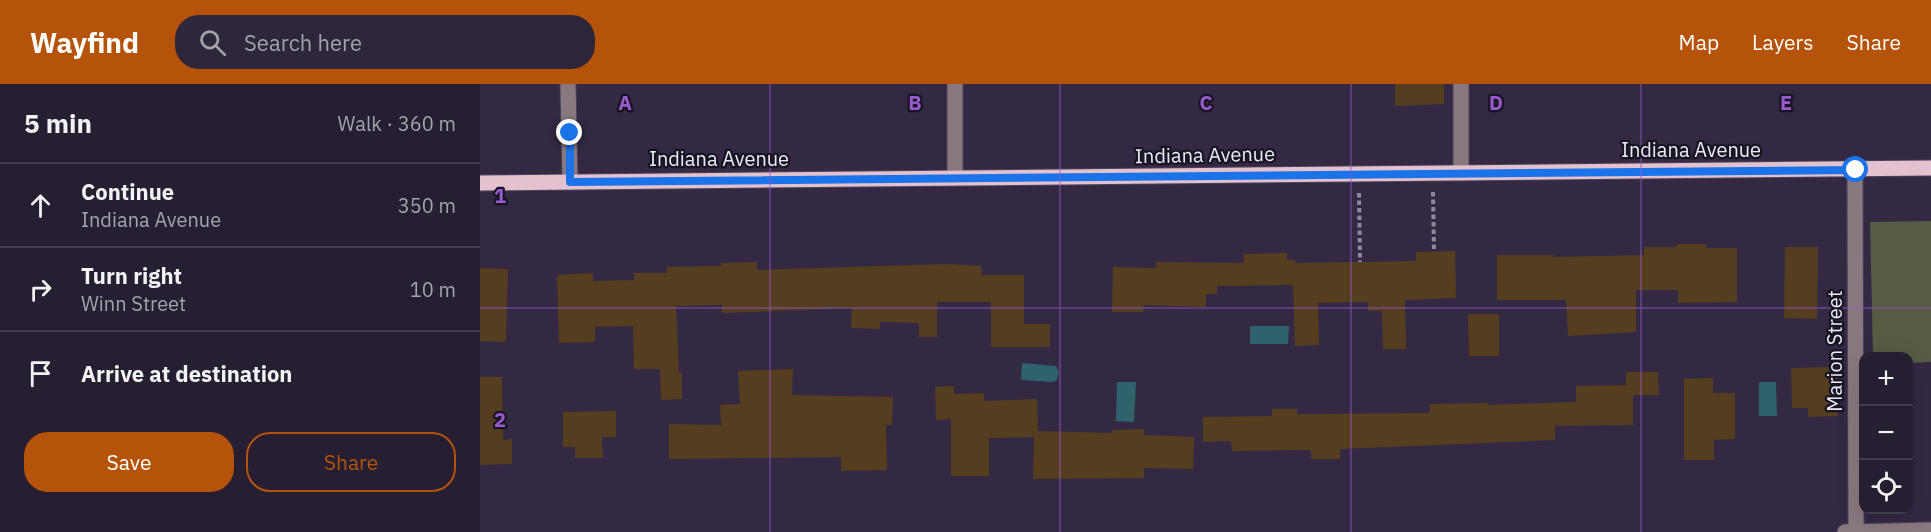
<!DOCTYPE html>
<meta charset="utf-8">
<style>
:root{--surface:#261f32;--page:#2e273a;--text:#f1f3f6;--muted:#a4a2ac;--line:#423d4d;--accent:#b45309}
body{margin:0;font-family:"IBM Plex Sans",sans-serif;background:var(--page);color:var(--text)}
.controls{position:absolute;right:18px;bottom:18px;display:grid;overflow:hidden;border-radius:12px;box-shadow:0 6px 24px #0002}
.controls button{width:54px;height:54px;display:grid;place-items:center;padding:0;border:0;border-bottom:2px solid var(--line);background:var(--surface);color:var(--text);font:30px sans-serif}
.stop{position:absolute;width:18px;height:18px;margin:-14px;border:4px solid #1a73e8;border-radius:50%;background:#fff}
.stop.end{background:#1a73e8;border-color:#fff;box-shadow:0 2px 6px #0008}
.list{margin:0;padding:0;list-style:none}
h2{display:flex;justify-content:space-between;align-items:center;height:78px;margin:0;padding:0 24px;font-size:26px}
h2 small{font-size:20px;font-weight:400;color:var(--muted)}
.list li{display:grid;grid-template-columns:39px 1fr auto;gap:18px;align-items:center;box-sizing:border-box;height:84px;padding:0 24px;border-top:2px solid var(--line)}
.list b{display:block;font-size:22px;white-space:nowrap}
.list p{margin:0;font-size:20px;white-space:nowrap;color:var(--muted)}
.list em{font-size:20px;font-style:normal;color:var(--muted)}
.actions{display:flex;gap:12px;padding:18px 24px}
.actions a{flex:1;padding:14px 0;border:2px solid var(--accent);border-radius:24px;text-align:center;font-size:21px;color:var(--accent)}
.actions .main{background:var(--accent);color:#fff}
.icon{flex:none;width:33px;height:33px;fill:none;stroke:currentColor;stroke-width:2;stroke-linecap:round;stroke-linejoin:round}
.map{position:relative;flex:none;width:1451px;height:448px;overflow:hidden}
header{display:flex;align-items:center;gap:36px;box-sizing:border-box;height:84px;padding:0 30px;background:var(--accent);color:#fff}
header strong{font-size:28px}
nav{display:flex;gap:33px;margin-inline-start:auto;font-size:21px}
.search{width:420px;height:54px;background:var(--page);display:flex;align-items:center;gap:15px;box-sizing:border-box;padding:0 21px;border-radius:24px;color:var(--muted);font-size:22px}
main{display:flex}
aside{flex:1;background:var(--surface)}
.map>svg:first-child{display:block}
.green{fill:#585a43}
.water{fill:#30626c}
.building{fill:#553e1f}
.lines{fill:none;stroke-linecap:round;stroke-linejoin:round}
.minor-casing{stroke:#4d445c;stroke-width:17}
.major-casing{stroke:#4d445c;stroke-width:17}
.path{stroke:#8f879d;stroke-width:4;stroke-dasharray:4.5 3;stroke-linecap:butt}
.minor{stroke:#88797e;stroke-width:15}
.major{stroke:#e3c2ce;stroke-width:15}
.route{stroke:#1a73e8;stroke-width:8}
.grid{fill:none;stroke:#985bce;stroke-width:1.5;stroke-opacity:0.55}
.labels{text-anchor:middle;stroke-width:4.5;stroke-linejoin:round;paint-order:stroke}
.street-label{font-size:20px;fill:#ede8f9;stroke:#191520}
.grid-label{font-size:20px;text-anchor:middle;font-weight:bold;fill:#985bce;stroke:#191520;stroke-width:4.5;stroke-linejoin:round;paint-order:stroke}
</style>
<header>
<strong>Wayfind</strong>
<div class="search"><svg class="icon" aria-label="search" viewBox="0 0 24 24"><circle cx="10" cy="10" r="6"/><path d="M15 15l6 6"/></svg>Search here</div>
<nav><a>Map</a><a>Layers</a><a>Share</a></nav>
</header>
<main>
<aside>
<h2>5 min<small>Walk · 360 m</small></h2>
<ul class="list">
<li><svg class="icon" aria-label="ahead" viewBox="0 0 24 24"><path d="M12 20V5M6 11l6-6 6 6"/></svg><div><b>Continue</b><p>Indiana Avenue</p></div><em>350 m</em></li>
<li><svg class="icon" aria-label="right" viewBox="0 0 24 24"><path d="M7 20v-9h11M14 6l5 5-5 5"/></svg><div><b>Turn right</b><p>Winn Street</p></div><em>10 m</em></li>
<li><svg class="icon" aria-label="arrive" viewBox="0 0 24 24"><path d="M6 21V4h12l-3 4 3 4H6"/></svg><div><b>Arrive at destination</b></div></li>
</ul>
<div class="actions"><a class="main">Save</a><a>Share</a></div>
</aside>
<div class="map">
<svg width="1451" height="448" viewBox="0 0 1451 448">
<rect width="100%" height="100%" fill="#332943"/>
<path class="green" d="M 1451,137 L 1451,278 L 1429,279 L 1428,272 L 1393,272 L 1390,138 Z"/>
<path class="water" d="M 770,242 L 809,242 L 808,260 L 770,260 Z
M 542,279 L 576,282 L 579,288 L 577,295 L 574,298 L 541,296 Z
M 637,298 L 656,298 L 654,338 L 636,337 Z
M 1279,298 L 1296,298 L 1297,332 L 1279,332 Z"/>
<path class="building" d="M 915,0 L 964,0 L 964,20 L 915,22 Z
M 1197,160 L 1226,160 L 1226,164 L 1257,164 L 1257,218 L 1198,219 L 1198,206 L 1156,206 L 1156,248 L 1088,252 L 1086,216 L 1017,216 L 1017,171 L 1073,171 L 1073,173 L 1164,171 L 1164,163 L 1197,163 Z
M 1305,163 L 1338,163 L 1337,235 L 1304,234 Z
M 975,167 L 976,214 L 925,216 L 926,265 L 903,265 L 902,227 L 888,227 L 888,218 L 838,219 L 839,261 L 815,262 L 813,201 L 737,202 L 737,210 L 726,210 L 726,223 L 664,221 L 663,228 L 632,228 L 633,183 L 676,184 L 676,178 L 764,179 L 763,170 L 807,169 L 807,176 L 815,176 L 815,179 L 936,177 L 936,168 Z
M 277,178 L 277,186 L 467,180 L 502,182 L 501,191 L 544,191 L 544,240 L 570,240 L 570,263 L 511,263 L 511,218 L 457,218 L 457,253 L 439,253 L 439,239 L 400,238 L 400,245 L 371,244 L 372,224 L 242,229 L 242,221 L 196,222 L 199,289 L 202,289 L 202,315 L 181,316 L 180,285 L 154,285 L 153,242 L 115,243 L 115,258 L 79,259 L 77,191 L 113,189 L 113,197 L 154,196 L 154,189 L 187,189 L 187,183 L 241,182 L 240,179 Z
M 0,184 L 28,185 L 26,258 L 0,257 Z
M 988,230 L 1019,230 L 1019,272 L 989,272 Z
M 1349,283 L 1349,290 L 1357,290 L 1358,332 L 1328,333 L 1328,324 L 1312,324 L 1311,284 Z
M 313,285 L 312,311 L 413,313 L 412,341 L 406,341 L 407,386 L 361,387 L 361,373 L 189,375 L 189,340 L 241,341 L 240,321 L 260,320 L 258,287 Z
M 1146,288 L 1178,288 L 1179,311 L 1153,311 L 1153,341 L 1075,342 L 1075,356 L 860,365 L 860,375 L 831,375 L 831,366 L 752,367 L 751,357 L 723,358 L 723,333 L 792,332 L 792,325 L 817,325 L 817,330 L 950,329 L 950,320 L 1008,319 L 1008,321 L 1096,318 L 1096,302 L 1146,301 Z
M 0,293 L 22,293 L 23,356 L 32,355 L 32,380 L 0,381 Z
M 1233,294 L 1233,309 L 1255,309 L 1255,355 L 1234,356 L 1234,376 L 1204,376 L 1204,295 Z
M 474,302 L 474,310 L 504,309 L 504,317 L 557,315 L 558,347 L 632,349 L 632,346 L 664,345 L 664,351 L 714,353 L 713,385 L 664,384 L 664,394 L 553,395 L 554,353 L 509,354 L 509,392 L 471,392 L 471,335 L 456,336 L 455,303 Z
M 136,327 L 136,353 L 122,353 L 123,374 L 95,374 L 95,363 L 83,363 L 83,328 Z"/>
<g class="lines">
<defs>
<path id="minor" d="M 88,0 L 90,98
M 1375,86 L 1376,448
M 981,89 L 981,0
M 475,94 L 475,0
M 1365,448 L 1451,446"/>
<path id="major" d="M 0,99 L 1451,84"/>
</defs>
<use href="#minor" class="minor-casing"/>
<use href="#major" class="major-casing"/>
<path class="path" d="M 953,108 L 954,168
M 879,109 L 880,178"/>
<use href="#minor" class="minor"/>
<use href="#major" class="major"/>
</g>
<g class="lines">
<path class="route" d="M 90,49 L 90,98 L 1376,86"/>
</g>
<path class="grid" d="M 290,0 L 290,448M 580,0 L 580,448M 871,0 L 871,448M 1161,0 L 1161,448M 0,224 L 1451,224"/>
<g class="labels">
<g class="street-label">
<text x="1211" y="73">Indiana Avenue</text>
<text transform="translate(725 71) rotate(-1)" y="7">Indiana Avenue</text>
<text x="239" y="82">Indiana Avenue</text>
<text transform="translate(1355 267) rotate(-90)" y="7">Marion Street</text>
</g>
</g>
<g class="grid-label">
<text x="145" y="26">A</text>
<text x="435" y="26">B</text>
<text x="726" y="26">C</text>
<text x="1016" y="26">D</text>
<text x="1306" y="26">E</text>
<text x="20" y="119">1</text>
<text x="20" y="343">2</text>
</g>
</svg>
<div class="controls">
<button>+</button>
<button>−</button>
<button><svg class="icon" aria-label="locate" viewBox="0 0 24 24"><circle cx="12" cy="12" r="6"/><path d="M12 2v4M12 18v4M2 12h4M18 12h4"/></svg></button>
</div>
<div class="stop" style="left:1376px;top:86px"></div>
<div class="stop end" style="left:90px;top:49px"></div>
</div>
</main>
